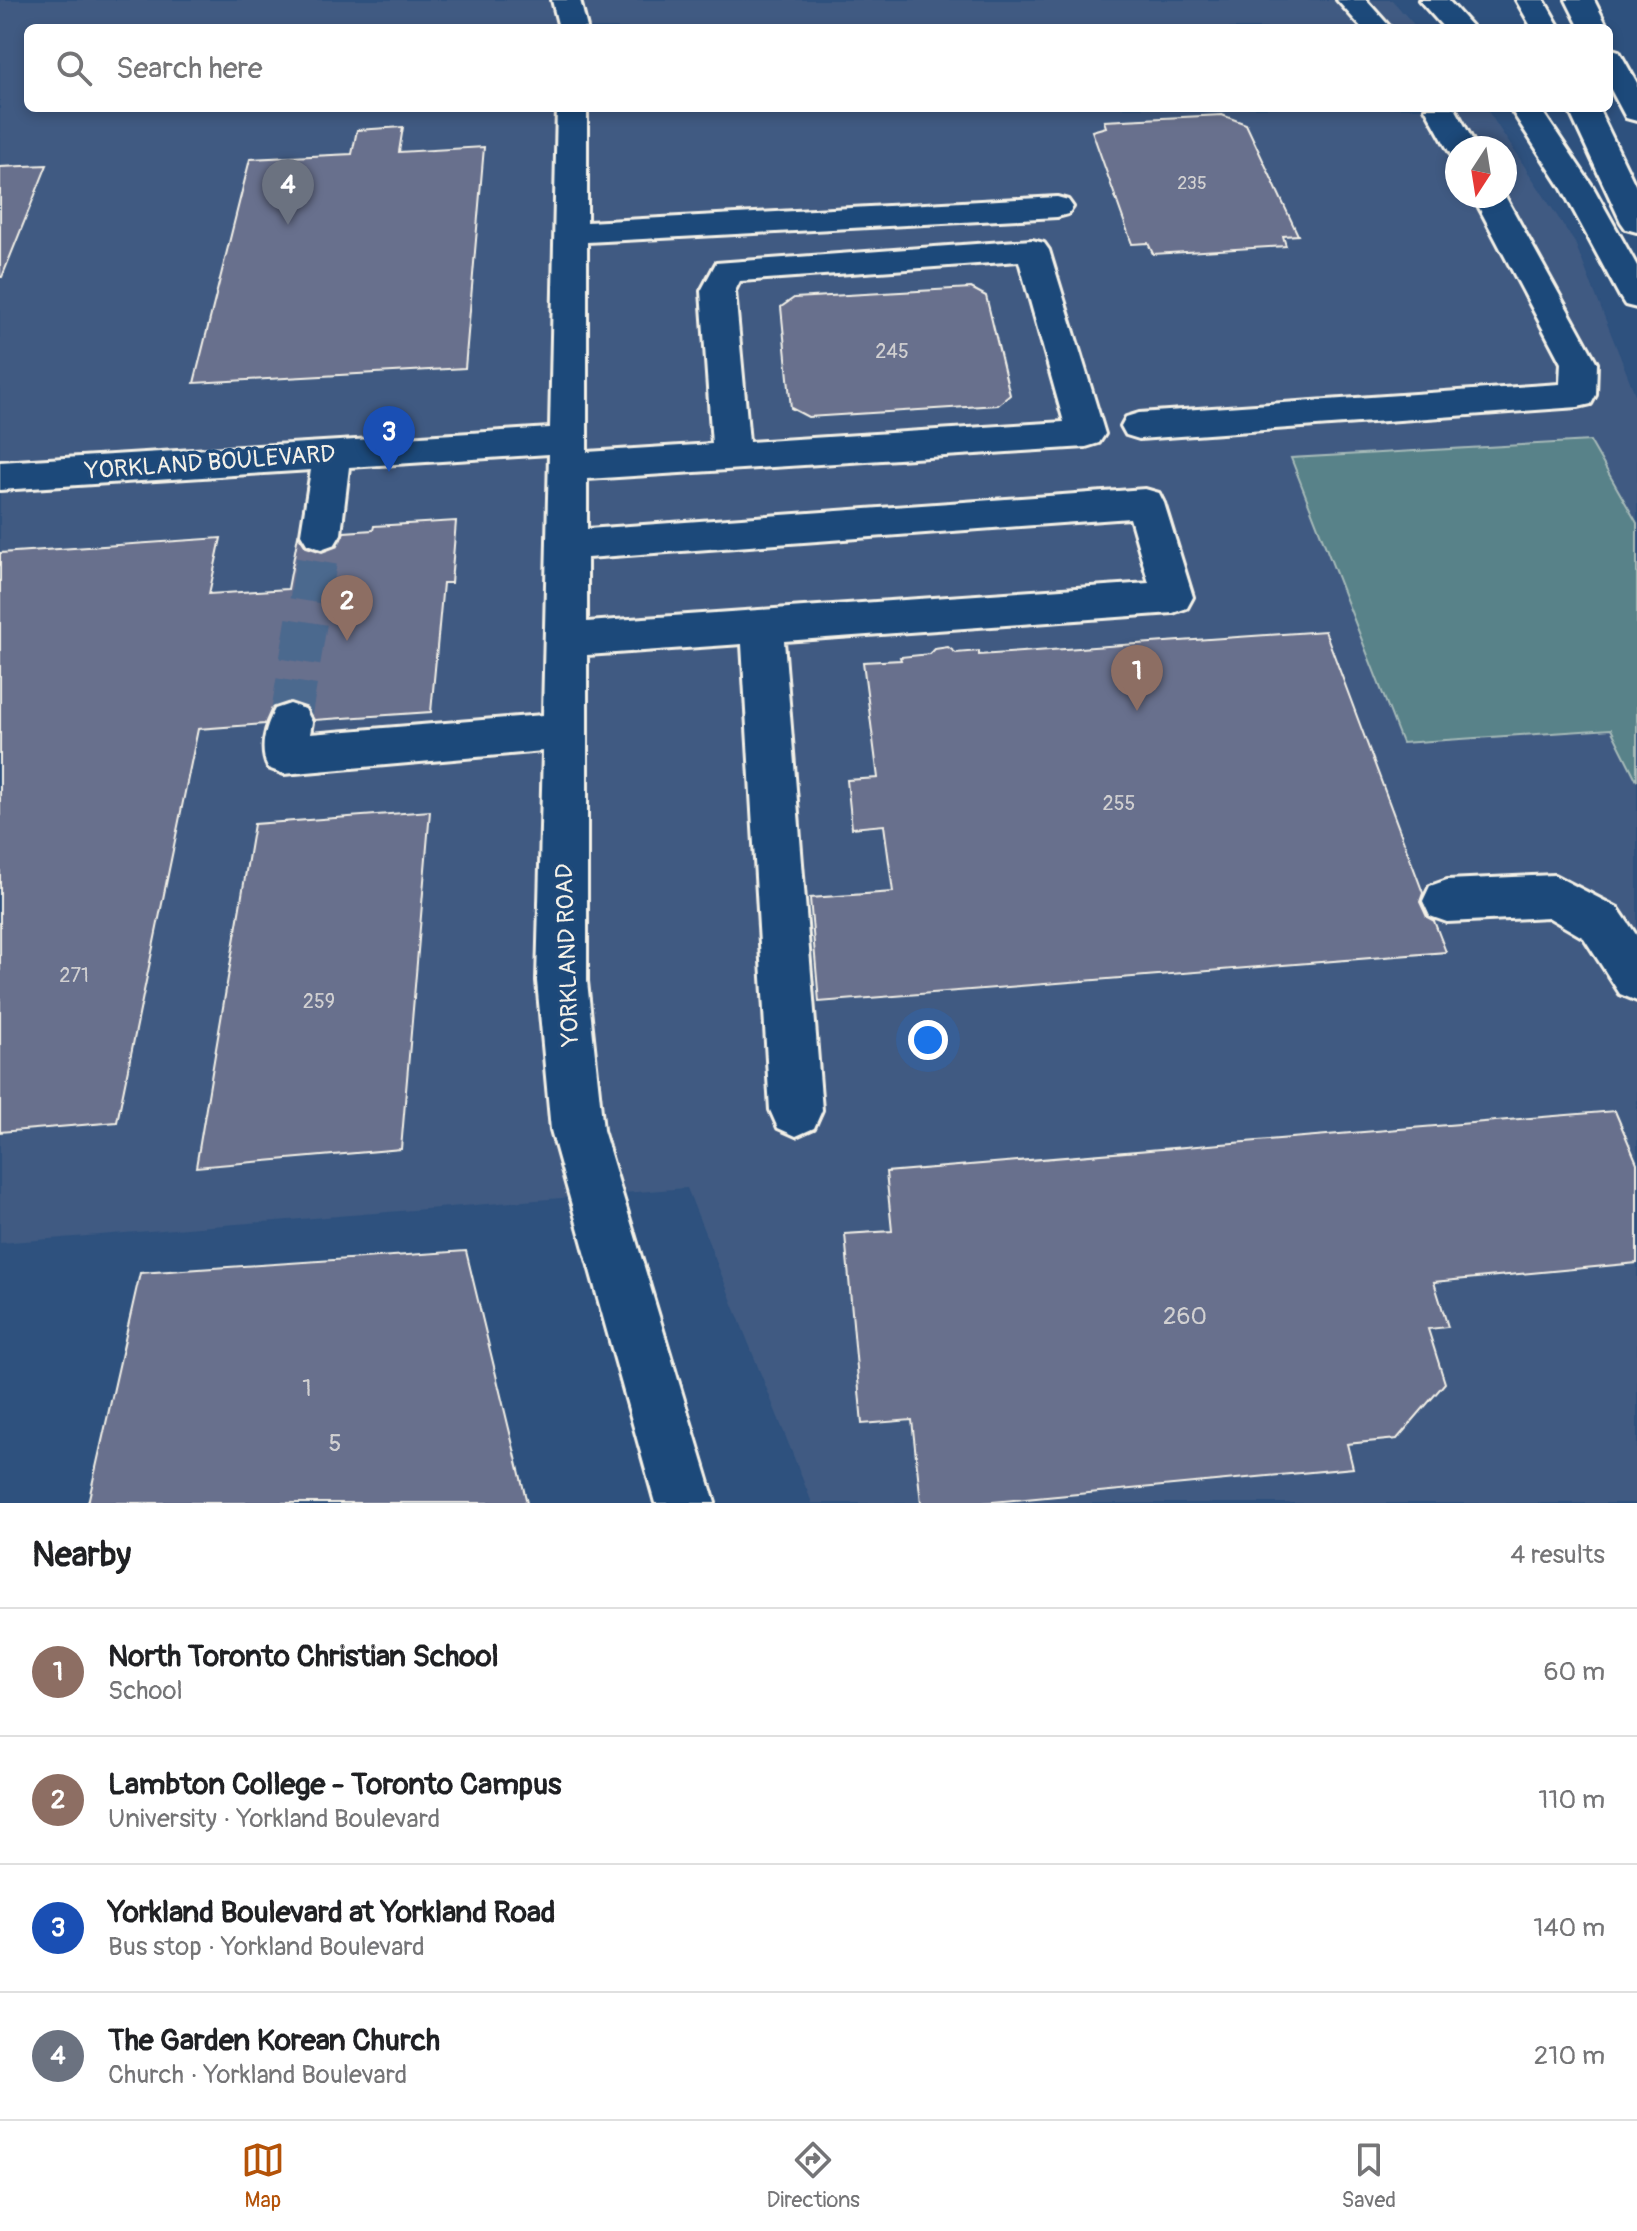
<!DOCTYPE html>
<meta charset="utf-8">
<style>
:root{--surface:#fff;--page:#f6f6f6;--text:#202124;--muted:#757577;--line:#e0e0e0;--accent:#b45309}
body{margin:0;font-family:Pangolin,sans-serif;background:var(--page);color:var(--text)}
.compass{position:absolute;left:1445px;top:136px;width:72px;height:72px;border-radius:50%;background:var(--surface);box-shadow:0 4px 12px #0003;rotate:192deg}
.you{position:absolute;left:928px;top:1040px;width:28px;height:28px;margin:-20px;border:6px solid #fff;border-radius:50%;background:#1a73e8;box-shadow:0 0 0 12px #1a73e833}
.badge{display:grid;place-items:center;width:52px;height:52px;border-radius:50%;background:var(--accent);color:#fff;font-size:26px;font-weight:700}
.pin{position:absolute;translate:-50% -66px;filter:drop-shadow(0 2px 4px #0008)}
.pin::after{content:'';position:absolute;top:42px;width:28px;height:24px;background:inherit;clip-path:polygon(0 0,100% 0,50% 100%)}
.list{margin:0;padding:0;list-style:none}
h2{display:flex;justify-content:space-between;align-items:center;height:104px;margin:0;padding:0 32px;font-size:34px}
h2 small{font-size:26px;font-weight:400;color:var(--muted)}
.list li{display:grid;grid-template-columns:52px 1fr auto;gap:24px;align-items:center;box-sizing:border-box;height:128px;padding:0 32px;border-top:2px solid var(--line)}
.list b{display:block;font-size:30px;white-space:nowrap}
.list p{margin:0;font-size:26px;white-space:nowrap;color:var(--muted)}
.list em{font-size:26px;font-style:normal;color:var(--muted)}
.icon{flex:none;width:44px;height:44px;fill:none;stroke:currentColor;stroke-width:2;stroke-linecap:round;stroke-linejoin:round}
.map{position:relative;flex:none;width:1637px;height:1503px;overflow:hidden}
.search{position:absolute;background:var(--surface);box-shadow:0 4px 12px #0003;left:24px;right:24px;top:24px;height:88px;display:flex;align-items:center;gap:20px;box-sizing:border-box;padding:0 28px;border-radius:12px;color:var(--muted);font-size:30px}
.sheet{height:616px;background:var(--surface)}
nav{display:flex;justify-content:space-around;align-items:center;box-sizing:border-box;height:112px;border-top:2px solid var(--line);background:var(--surface);font-size:22px;color:var(--muted)}
nav a{display:grid;justify-items:center;gap:4px}
nav .on{color:var(--accent)}
.map>svg:first-child{display:block}
.built{fill:#3f5a82;fill-rule:evenodd}
.green{fill:#598289;stroke:#a6bab8;stroke-width:2}
.building{fill:#686f8d;stroke:#f4f1e8;stroke-width:2}
.lines{fill:none;stroke-linecap:round;stroke-linejoin:round}
.minor-tunnel{stroke:#4c698e;stroke-width:41;stroke-dasharray:41 20;stroke-linecap:butt}
.minor-casing{stroke:#f4f1e8;stroke-width:6}
.highway-casing{stroke:#f4f1e8;stroke-width:6}
.minor{fill:#1f4a7a;fill-rule:evenodd}
.highway{fill:#1f4a7a;fill-rule:evenodd}
.labels{text-anchor:middle;stroke-width:7;stroke-linejoin:round;paint-order:stroke}
.far-number-label{font-size:18px;fill:#d1d0d1}
.number-label{font-size:20px;fill:#d1d0d1}
.street-label{font-size:24px;fill:#f4f1e8;stroke:#1f4a7a}
.near-number-label{font-size:24px;fill:#d1d0d1}
</style>
<div class="map">
<svg width="1637" height="1503" viewBox="0 0 1637 1503">
<rect width="100%" height="100%" fill="#2e517e"/>
<filter id="ink" filterUnits="userSpaceOnUse"><feTurbulence type="fractalNoise" baseFrequency=".0125" numOctaves="2"/><feDisplacementMap in="SourceGraphic" scale="16" xChannelSelector="R" yChannelSelector="G"/><feConvolveMatrix kernelMatrix="1 2 1 2 8 2 1 2 1" color-interpolation-filters="sRGB"/></filter>
<g filter="url(#ink)">
<path class="built" d="M 0,0 L 1392,0 L 1417,28 L 28,28 L 28,108 L 1486,108 L 1575,243 L 1637,399 L 1637,1503 L 812,1503 L 687,1188 L 0,1243 ZM 1457,148 L 1505,148 L 1505,196 L 1457,196 Z"/>
<path class="green" d="M 1590,441 L 1637,523 L 1637,781 L 1611,729 L 1402,743 L 1291,458 Z"/>
<path class="building" d="M 1222,115 L 1246,124 L 1298,235 L 1283,236 L 1286,246 L 1153,254 L 1148,243 L 1132,244 L 1092,131 L 1106,127 L 1104,121 Z
M 403,127 L 399,152 L 484,147 L 465,368 L 194,383 L 250,159 L 352,154 L 357,130 Z
M 47,165 L 2,277 L 0,277 L 0,167 Z
M 971,288 L 986,296 L 1010,395 L 998,405 L 808,417 L 791,408 L 781,307 L 794,298 Z
M 456,521 L 451,583 L 443,583 L 431,712 L 314,720 L 306,706 L 289,701 L 272,708 L 265,724 L 198,729 L 117,1122 L 0,1132 L 0,553 L 221,538 L 209,594 L 288,589 L 298,535 L 306,547 L 322,552 L 338,546 L 344,532 L 373,530 L 374,526 Z
M 1325,631 L 1423,893 L 1420,902 L 1427,917 L 1434,921 L 1446,952 L 819,1002 L 810,898 L 893,892 L 884,825 L 852,828 L 847,780 L 878,778 L 863,662 L 901,660 L 900,657 L 930,654 L 935,649 L 948,647 L 956,653 L 979,651 L 979,655 Z
M 430,811 L 401,1149 L 196,1167 L 254,824 Z
M 1615,1111 L 1637,1163 L 1637,1263 L 1434,1282 L 1448,1327 L 1428,1329 L 1445,1383 L 1397,1439 L 1347,1444 L 1353,1468 L 982,1503 L 921,1503 L 912,1420 L 862,1424 L 845,1234 L 892,1231 L 886,1172 Z
M 466,1251 L 527,1503 L 88,1503 L 140,1273 Z"/>
<g class="lines">
<path class="minor-tunnel" d="M 290,722 L 321,534"/>
<defs>
<path id="minor" d="M 552,0 L 580,0 L 587,28 L 559,28 Z
M 1337,0 L 1366,0 L 1391,28 L 1362,28 Z
M 557,108 L 587,108 L 587,222 L 1057,197 L 1068,200 L 1073,207 L 1068,214 L 1057,217 L 587,242 L 587,452 L 712,444 L 701,291 L 716,263 L 1032,240 L 1044,243 L 1049,250 L 1105,434 L 1099,443 L 1086,447 L 587,479 L 587,529 L 1145,489 L 1159,493 L 1164,503 L 1193,597 L 1187,608 L 1173,613 L 784,641 L 822,1110 L 814,1128 L 796,1136 L 778,1128 L 770,1110 L 742,644 L 587,655 L 587,981 L 603,1130 L 715,1503 L 655,1503 L 551,1130 L 537,981 L 543,751 L 284,774 L 268,768 C 259,749 265,728 275,709 L 290,704 L 305,709 L 312,722 L 310,734 L 543,715 L 549,454 L 349,467 L 341,534 L 335,544 L 321,549 L 307,544 L 301,534 L 311,470 L 0,490 L 0,462 L 550,428 ZM 1019,261 L 1064,422 L 749,442 L 735,291 L 740,281 ZM 1130,518 L 1149,583 L 587,622 L 587,558 Z
M 1425,108 L 1455,108 L 1477,148 L 1457,148 L 1457,156 L 1451,155 Z
M 1473,196 L 1505,196 L 1597,363 L 1596,395 L 1591,404 L 1578,407 L 1139,439 L 1126,435 L 1121,426 L 1126,417 L 1139,413 L 1560,384 L 1561,363 Z
M 1554,875 L 1618,908 L 1637,936 L 1637,1001 L 1620,994 L 1584,938 L 1548,917 L 1447,922 L 1430,916 L 1423,901 L 1430,886 L 1447,880 Z"/>
<path id="highway" d="M 1419,0 L 1448,0 L 1473,28 L 1444,28 Z
M 1516,0 L 1544,0 L 1560,28 L 1532,28 Z
M 1566,0 L 1594,0 L 1608,28 L 1580,28 Z
M 1609,48 L 1619,51 L 1637,83 L 1637,121 L 1626,118 L 1609,86 Z
M 1510,108 L 1540,108 L 1593,187 L 1637,266 L 1637,308 L 1625,305 L 1620,297 L 1561,187 Z
M 1568,108 L 1598,108 L 1637,189 L 1637,232 L 1626,229 L 1621,222 Z"/>
</defs>
<use href="#minor" class="minor-casing"/>
<use href="#highway" class="highway-casing"/>
<use href="#minor" class="minor"/>
<use href="#highway" class="highway"/>
</g>
</g>
<g class="labels">
<g class="far-number-label">
<text x="1192" y="189">235</text>
</g>
<g class="number-label">
<text x="892" y="358">245</text>
<text x="1119" y="810">255</text>
<text x="74" y="982">271</text>
<text x="319" y="1008">259</text>
</g>
<g class="street-label">
<text transform="translate(210 462) rotate(-4)" y="8">YORKLAND BOULEVARD</text>
<text transform="translate(567 955) rotate(-92)" y="8">YORKLAND ROAD</text>
</g>
<g class="near-number-label">
<text x="1185" y="1324">260</text>
<text x="307" y="1396">1</text>
<text x="335" y="1451">5</text>
</g>
</g>
</svg>
<svg class="compass" viewBox="-18 -18 36 36"><path d="M0-13l5 13h-10z" fill="#e53935"/><path d="M0 13l5-13h-10z" fill="#757577"/></svg>
<div class="you"></div>
<div class="pin badge" style="left:1137px;top:711px;background:#8d6e63">1</div>
<div class="pin badge" style="left:347px;top:641px;background:#8d6e63">2</div>
<div class="pin badge" style="left:389px;top:472px;background:#1a4fb4">3</div>
<div class="pin badge" style="left:288px;top:225px;background:#6b7280">4</div>
<div class="search"><svg class="icon" aria-label="search" viewBox="0 0 24 24"><circle cx="10" cy="10" r="6"/><path d="M15 15l6 6"/></svg>Search here</div>
</div>
<section class="sheet">
<h2>Nearby<small>4 results</small></h2>
<ul class="list">
<li><span class="badge" style="background:#8d6e63">1</span><div><b>North Toronto Christian School</b><p>School</p></div><em>60 m</em></li>
<li><span class="badge" style="background:#8d6e63">2</span><div><b>Lambton College - Toronto Campus</b><p>University · Yorkland Boulevard</p></div><em>110 m</em></li>
<li><span class="badge" style="background:#1a4fb4">3</span><div><b>Yorkland Boulevard at Yorkland Road</b><p>Bus stop · Yorkland Boulevard</p></div><em>140 m</em></li>
<li><span class="badge" style="background:#6b7280">4</span><div><b>The Garden Korean Church</b><p>Church · Yorkland Boulevard</p></div><em>210 m</em></li>
</ul>
</section>
<nav>
<a class="on"><svg class="icon" aria-label="map" viewBox="0 0 24 24"><path d="M3 6l6-2 6 2 6-2v14l-6 2-6-2-6 2zM9 4v14M15 6v14"/></svg>Map</a>
<a><svg class="icon" aria-label="directions" viewBox="0 0 24 24"><path d="M12 3l9 9-9 9-9-9zM9 14v-3h6M13 9l2 2-2 2"/></svg>Directions</a>
<a><svg class="icon" aria-label="saved" viewBox="0 0 24 24"><path d="M7 4h10v16l-5-4-5 4z"/></svg>Saved</a>
</nav>
